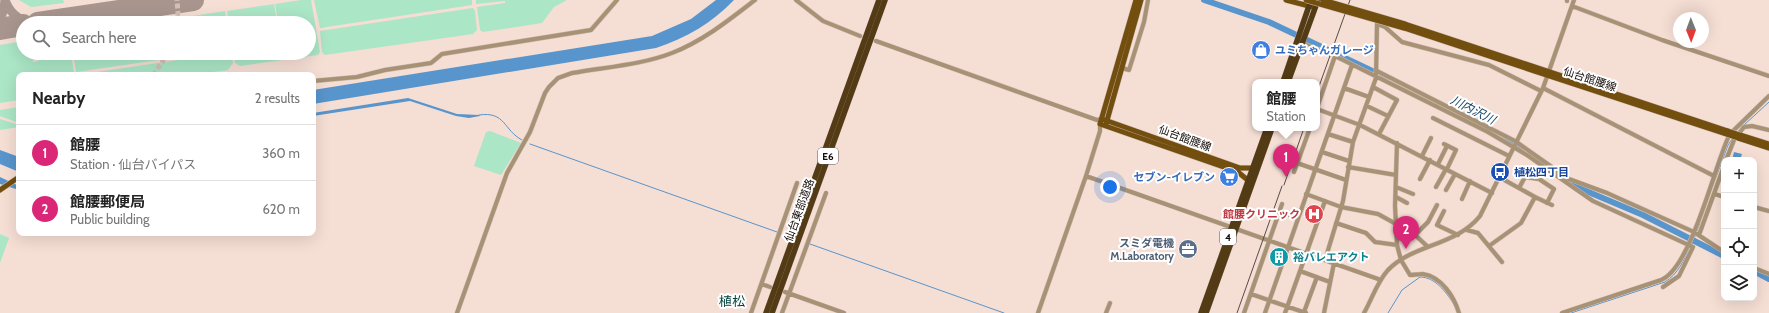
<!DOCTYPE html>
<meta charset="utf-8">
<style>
:root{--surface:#fff;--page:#f2f2f2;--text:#222;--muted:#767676;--line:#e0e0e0;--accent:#db2777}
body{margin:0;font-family:Cabin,"Noto Sans JP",sans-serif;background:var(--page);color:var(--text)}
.controls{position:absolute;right:12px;bottom:12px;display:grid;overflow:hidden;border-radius:8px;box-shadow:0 4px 16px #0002}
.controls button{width:36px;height:36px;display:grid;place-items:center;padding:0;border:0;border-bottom:1px solid var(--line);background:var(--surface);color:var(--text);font:20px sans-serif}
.compass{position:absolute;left:1673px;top:12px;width:36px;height:36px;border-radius:50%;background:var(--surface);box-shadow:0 4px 16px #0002;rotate:179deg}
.you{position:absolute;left:1110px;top:187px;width:14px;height:14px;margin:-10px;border:3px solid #fff;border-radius:50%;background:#1a73e8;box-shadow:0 0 0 6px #1a73e833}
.badge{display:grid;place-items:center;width:26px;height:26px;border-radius:50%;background:var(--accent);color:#fff;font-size:13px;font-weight:700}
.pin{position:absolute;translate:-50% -33px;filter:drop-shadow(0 1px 2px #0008)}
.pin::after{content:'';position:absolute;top:21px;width:14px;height:12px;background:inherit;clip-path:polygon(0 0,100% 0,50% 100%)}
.popup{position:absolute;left:1252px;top:79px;width:68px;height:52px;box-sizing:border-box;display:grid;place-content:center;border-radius:8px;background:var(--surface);filter:drop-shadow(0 1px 3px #0005);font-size:13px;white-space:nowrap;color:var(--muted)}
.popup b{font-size:15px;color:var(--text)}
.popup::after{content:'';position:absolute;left:50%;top:100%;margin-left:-8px;border:8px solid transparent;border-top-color:var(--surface)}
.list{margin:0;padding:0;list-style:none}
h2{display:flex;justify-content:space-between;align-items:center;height:52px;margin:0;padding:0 16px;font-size:17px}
h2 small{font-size:13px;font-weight:400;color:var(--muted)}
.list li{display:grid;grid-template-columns:26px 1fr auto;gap:12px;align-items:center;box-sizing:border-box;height:56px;padding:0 16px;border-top:1px solid var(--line)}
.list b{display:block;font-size:15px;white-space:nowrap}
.list p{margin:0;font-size:13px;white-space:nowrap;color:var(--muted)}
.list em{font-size:13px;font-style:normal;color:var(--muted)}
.icon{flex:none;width:22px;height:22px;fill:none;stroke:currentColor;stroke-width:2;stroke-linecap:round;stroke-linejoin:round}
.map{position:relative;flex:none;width:1769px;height:313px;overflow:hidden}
.search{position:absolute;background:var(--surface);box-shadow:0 4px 16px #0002;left:16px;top:16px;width:300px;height:44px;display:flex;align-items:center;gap:10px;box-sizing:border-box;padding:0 14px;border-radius:22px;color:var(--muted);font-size:15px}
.panel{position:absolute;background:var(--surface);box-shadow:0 4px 16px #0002;left:16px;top:72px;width:300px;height:164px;border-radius:8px}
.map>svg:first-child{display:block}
.green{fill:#abe6c6}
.water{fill:#5895cc}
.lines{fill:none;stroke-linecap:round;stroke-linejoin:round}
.stream{stroke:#5895cc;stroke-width:1}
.river{stroke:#5895cc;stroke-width:6}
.taxiway{stroke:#a7958e;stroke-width:9}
.runway{stroke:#a7958e;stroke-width:22}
.major-tunnel{stroke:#d3bfb6;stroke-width:5;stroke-dasharray:5 2.5;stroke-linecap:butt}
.minor-casing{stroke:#d1bdb4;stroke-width:5}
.major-casing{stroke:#d1bdb4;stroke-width:6}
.highway-casing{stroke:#d1bdb4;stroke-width:6}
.minor{stroke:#a79276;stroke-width:4}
.major{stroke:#724e0f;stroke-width:5}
.highway{stroke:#533b15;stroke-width:5.5}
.rail{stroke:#594c47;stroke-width:1}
.major-bridge-casing{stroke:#d1bdb4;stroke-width:6;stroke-linecap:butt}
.major-bridge{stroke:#724e0f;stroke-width:5}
.labels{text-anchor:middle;stroke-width:4;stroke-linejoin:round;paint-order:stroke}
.shield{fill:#fff;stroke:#5b5654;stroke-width:1}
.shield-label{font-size:10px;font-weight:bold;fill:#150d0a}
.shop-label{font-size:11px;font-weight:bold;fill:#366cbe;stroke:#fff;text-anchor:start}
.street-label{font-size:11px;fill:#150d0a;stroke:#fff}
.transit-label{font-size:11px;font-weight:bold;fill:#164399;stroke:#fff;text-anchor:start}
.health-label{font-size:11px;font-weight:bold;fill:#be3a42;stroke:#fff;text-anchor:end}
.service-label{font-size:11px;font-weight:bold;fill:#4e5e75;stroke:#fff;text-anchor:end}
.culture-label{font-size:11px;font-weight:bold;fill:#0d838f;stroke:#fff;text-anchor:start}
.water-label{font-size:12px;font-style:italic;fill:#18456a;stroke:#fff}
.quarter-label{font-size:13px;fill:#00413b;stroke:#fff}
</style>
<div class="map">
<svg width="1769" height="313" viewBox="0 0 1769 313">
<rect width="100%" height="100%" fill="#f5ded4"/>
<path class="green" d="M 19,0 L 63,0 L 64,3 L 31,7 Z
M 301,0 L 311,0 L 320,52 L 318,55 L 240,66 L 235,63 L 234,53 L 309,53 L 309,23 L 278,22 L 275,4 Z
M 314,0 L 472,0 L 472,5 L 320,28 Z
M 476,0 L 567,0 L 554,7 L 542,23 L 483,32 L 480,30 L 477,7 L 505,3 L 505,1 L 476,4 Z
M 274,4 L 277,23 L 229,23 L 227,11 Z
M 473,8 L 475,11 L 477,30 L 473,34 L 325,55 L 322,52 L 320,31 Z
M 225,11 L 227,23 L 147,23 Z
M 23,41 L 23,53 L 34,53 L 35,59 L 32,62 L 39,61 L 36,59 L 35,53 L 71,53 L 74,73 L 58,75 L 19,75 L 19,100 L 0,103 L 0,45 Z
M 73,53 L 207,53 L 76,72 Z
M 225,53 L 232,53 L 233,63 L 228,70 L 191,75 L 77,75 Z
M 19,107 L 19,123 L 0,116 L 0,110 Z
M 0,119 L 19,125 L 19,127 L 0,130 Z
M 490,131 L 521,143 L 501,175 L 474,166 L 486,132 Z
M 0,234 L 9,238 L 0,263 Z"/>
<path class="water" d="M 716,0 L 734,0 C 712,23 686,38 656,48 L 313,104 L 313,90 L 652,36 L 691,19 Z
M 408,98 L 457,114 L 479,115 L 480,116 L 469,118 L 456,116 L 410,101 L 313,116 L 313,113 Z
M 0,150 L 19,157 L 19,172 L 0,164 Z
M 1734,152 L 1742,154 L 1740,160 L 1732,160 Z
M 0,177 L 19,186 L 19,190 L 0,184 Z"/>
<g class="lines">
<path class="stream" d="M 479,115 C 506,111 503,130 522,140
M 1743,126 L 1769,102
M 530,144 L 777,232
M 1712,188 L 1728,145 L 1732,139
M 1697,231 L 1700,223
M 810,244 L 1004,313
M 1692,244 L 1696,234
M 1388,313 L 1402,290 L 1420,277 C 1435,277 1446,292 1453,303
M 1571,313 L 1665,282 C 1678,274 1684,260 1690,247"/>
<path class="river" d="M 1204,0 L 1269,22 L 1387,78
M 1499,135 L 1521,147
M 1541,162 L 1561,177
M 1572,185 L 1643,215 L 1724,256
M 1754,271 L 1769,279"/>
<path class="taxiway" d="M 5,0 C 11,17 23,22 39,23
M 0,19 L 4,9 L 5,0"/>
<path class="runway" d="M 38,23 L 193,0
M 0,29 L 23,25"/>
<path class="major-tunnel" d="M 175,23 L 178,13 L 177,0
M 153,75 L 162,63 L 166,53"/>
<defs>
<path id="minor" d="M 796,0 L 823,21 L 860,36
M 1567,1 L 1567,0
M 1572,6 L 1662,40 L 1769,76
M 876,41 L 1097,120 L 1102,119
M 1302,43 L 1335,56 L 1488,132 L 1527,155 L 1593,201 L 1693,247 L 1679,276 L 1663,287
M 1122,68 L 1129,70 L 1144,22 L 1148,0
M 1377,71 L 1515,141 L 1569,179 L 1607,193 L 1694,232 L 1724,252
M 313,81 L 357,77 L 385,70 L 431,63 L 442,54 L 591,30 L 617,0
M 1373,87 L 1397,100 L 1379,134
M 1344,88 L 1369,97
M 1543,88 L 1714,176
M 1367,106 L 1388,116
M 1317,108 L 1335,56
M 1317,109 L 1360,125 L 1492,193
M 1433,118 L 1509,156
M 1734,130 L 1769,96
M 1740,132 L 1744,127 L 1752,126 L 1769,130
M 1328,134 L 1353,142
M 1397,143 L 1395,206 L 1397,245 L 1401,260 L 1410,275 C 1414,275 1419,274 1423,274 C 1442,277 1454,297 1459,313
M 1444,144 L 1456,150 L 1447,169
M 1322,152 L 1349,161
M 1422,156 L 1431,138
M 1726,160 L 1734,140
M 1297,163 L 1346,180
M 1438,164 L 1447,146
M 1348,167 L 1396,175
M 1294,172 L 1310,128
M 1086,176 L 1381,280
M 1420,179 L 1430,160
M 1396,187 L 1413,194
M 1436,187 L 1446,169
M 1519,188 L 1525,177 L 1539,179 L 1554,189 L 1547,203
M 1446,190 L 1455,174
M 1306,194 L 1341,207 L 1378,214 L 1414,234 L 1428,247
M 1715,194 L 1724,197
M 1396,197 L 1407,203
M 1535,197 L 1552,205
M 1462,199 L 1470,181
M 1754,207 L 1769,211
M 1444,211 L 1437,225 L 1458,235
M 1280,212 L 1298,218
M 1336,223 L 1366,233 L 1375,242 L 1397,245
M 1467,230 L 1478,233 L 1502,262
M 1415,235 L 1428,222 L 1437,205
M 1699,235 L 1724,166
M 1489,246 L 1521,223 L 1535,197 L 1499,177
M 1325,260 L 1343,201 L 1353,142 L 1376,78 L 1377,24 L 1385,27 L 1402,42 L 1489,65 L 1541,91
M 1754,268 L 1769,274
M 1300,271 L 1330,282
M 762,284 L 770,287
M 785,292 L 844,313
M 1251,294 L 1306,313
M 1304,312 L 1317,277
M 457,313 L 507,173 L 530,132 L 545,93 L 549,87 L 558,78 L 572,73 C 605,67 641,65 672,53 C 703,41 729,20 755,0
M 751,313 L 797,183
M 782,313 L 826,193
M 1038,313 L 1086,176 L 1100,131 L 1100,123
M 1106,313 L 1110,303
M 1244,313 L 1282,204
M 1265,313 L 1352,65
M 1285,313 L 1325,201
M 1324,313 L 1334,263
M 1364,313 C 1372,299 1377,282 1388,270 C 1413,244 1456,246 1480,216 L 1543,88 L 1574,0
M 1562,313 L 1661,280 C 1691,268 1714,168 1728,138"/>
<path id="major" d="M 1136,0 L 1100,124 L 1238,172 L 1250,182
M 1286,0 L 1313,7
M 1405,24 L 1728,131
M 1404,28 L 1726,134
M 1102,119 L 1240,168 L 1256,168
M 1106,124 L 1141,0
M 1740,135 L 1769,144
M 1738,138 L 1769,148
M 0,190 L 19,177"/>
<path id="highway" d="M 1283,82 L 1311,0
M 1288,82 L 1318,0
M 766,313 L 879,0
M 772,313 L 885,0
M 1201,313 L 1267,128
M 1206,313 L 1272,128"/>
</defs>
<use href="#minor" class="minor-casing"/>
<use href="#major" class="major-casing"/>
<use href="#highway" class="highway-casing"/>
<use href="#minor" class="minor"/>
<use href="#major" class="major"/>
<use href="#highway" class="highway"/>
<path class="rail" d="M 1317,92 L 1350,0
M 1284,185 L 1304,128
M 1237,313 L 1282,186"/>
<defs>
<path id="major-bridge" d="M 1306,0 L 1404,28
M 1323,0 L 1405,24
M 1728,131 L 1740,135
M 1726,134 L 1738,138"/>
</defs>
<use href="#major-bridge" class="major-bridge-casing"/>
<use href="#major-bridge" class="major-bridge"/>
</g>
<defs>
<symbol id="shop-disc" viewBox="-11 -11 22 22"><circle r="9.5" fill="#3f7fe0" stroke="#fff"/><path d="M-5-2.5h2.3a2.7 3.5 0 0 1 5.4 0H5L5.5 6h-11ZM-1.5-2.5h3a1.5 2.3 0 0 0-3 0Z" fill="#fff"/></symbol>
<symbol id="bus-disc" viewBox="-11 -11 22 22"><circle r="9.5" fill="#1a4fb4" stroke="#fff"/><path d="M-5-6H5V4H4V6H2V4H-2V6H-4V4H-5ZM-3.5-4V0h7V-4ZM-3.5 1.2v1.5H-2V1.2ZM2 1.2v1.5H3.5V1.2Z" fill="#fff"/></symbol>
<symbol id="supermarket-disc" viewBox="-11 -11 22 22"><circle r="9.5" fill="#3f7fe0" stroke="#fff"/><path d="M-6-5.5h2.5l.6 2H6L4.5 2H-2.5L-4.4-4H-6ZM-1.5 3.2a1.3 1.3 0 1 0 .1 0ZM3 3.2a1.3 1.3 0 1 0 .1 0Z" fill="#fff"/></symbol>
<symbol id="hospital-disc" viewBox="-11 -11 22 22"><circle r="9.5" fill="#e0444e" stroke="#fff"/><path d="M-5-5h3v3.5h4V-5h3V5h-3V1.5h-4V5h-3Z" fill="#fff"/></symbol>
<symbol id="office-disc" viewBox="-11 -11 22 22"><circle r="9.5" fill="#5c6f8a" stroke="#fff"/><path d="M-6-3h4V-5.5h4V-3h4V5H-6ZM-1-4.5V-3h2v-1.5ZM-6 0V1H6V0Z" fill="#fff"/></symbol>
<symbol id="building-disc" viewBox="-11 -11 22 22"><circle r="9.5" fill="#0f9aa8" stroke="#fff"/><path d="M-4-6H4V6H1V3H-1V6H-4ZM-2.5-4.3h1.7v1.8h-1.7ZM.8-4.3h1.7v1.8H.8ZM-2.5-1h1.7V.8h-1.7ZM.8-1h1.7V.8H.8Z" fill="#fff"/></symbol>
</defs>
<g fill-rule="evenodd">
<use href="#shop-disc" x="1250" y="39" width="22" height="22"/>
<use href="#bus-disc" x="1489" y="161" width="22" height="22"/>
<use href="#supermarket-disc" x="1218" y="166" width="22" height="22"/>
<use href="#hospital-disc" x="1303" y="203" width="22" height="22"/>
<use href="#office-disc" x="1177" y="238" width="22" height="22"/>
<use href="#building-disc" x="1268" y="246" width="22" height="22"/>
</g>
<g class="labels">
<g class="shield">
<rect x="818" y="148" width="20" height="16" rx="3"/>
<rect x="1220" y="229" width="16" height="16" rx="3"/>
</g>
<g class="shield-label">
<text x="828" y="160">E6</text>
<text x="1228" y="241">4</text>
</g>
<g class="shop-label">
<text x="1275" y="54">ユミちゃんガレージ</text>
<text x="1215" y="181" text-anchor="end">セブン-イレブン</text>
</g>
<g class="street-label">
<text transform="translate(1590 79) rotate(18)" y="4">仙台館腰線</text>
<text transform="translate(1185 138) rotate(20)" y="4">仙台館腰線</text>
<text transform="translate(799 210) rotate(-70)" y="4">仙台東部道路</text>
</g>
<g class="transit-label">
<text x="1514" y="176">植松四丁目</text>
</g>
<g class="health-label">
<text x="1300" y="218">館腰クリニック</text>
</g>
<g class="service-label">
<text x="1174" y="247">スミダ電機<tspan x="1174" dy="13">M.Laboratory</tspan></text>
</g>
<g class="culture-label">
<text x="1293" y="261">裕バレエアクト</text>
</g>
<g class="water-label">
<text transform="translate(1473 110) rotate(27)" y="4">川内沢川</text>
</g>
<g class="quarter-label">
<text x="732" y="306">植松</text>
</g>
</g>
</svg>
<div class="controls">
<button>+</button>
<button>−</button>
<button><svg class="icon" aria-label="locate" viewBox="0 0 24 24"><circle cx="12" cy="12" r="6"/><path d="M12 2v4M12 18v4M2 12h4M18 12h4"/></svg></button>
<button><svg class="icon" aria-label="layers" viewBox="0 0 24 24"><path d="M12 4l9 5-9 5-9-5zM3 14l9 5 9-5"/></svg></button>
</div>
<svg class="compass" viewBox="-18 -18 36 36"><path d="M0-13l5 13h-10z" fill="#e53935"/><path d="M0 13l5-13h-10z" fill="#767676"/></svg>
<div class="you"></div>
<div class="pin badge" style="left:1286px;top:177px">1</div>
<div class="popup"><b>館腰</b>Station</div>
<div class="pin badge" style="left:1406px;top:249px">2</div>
<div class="search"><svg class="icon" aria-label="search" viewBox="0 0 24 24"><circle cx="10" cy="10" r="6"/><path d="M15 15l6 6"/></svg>Search here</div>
<section class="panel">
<h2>Nearby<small>2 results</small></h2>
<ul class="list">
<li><span class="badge">1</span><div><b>館腰</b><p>Station · 仙台バイパス</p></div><em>360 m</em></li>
<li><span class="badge">2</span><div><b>館腰郵便局</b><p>Public building</p></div><em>620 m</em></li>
</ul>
</section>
</div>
